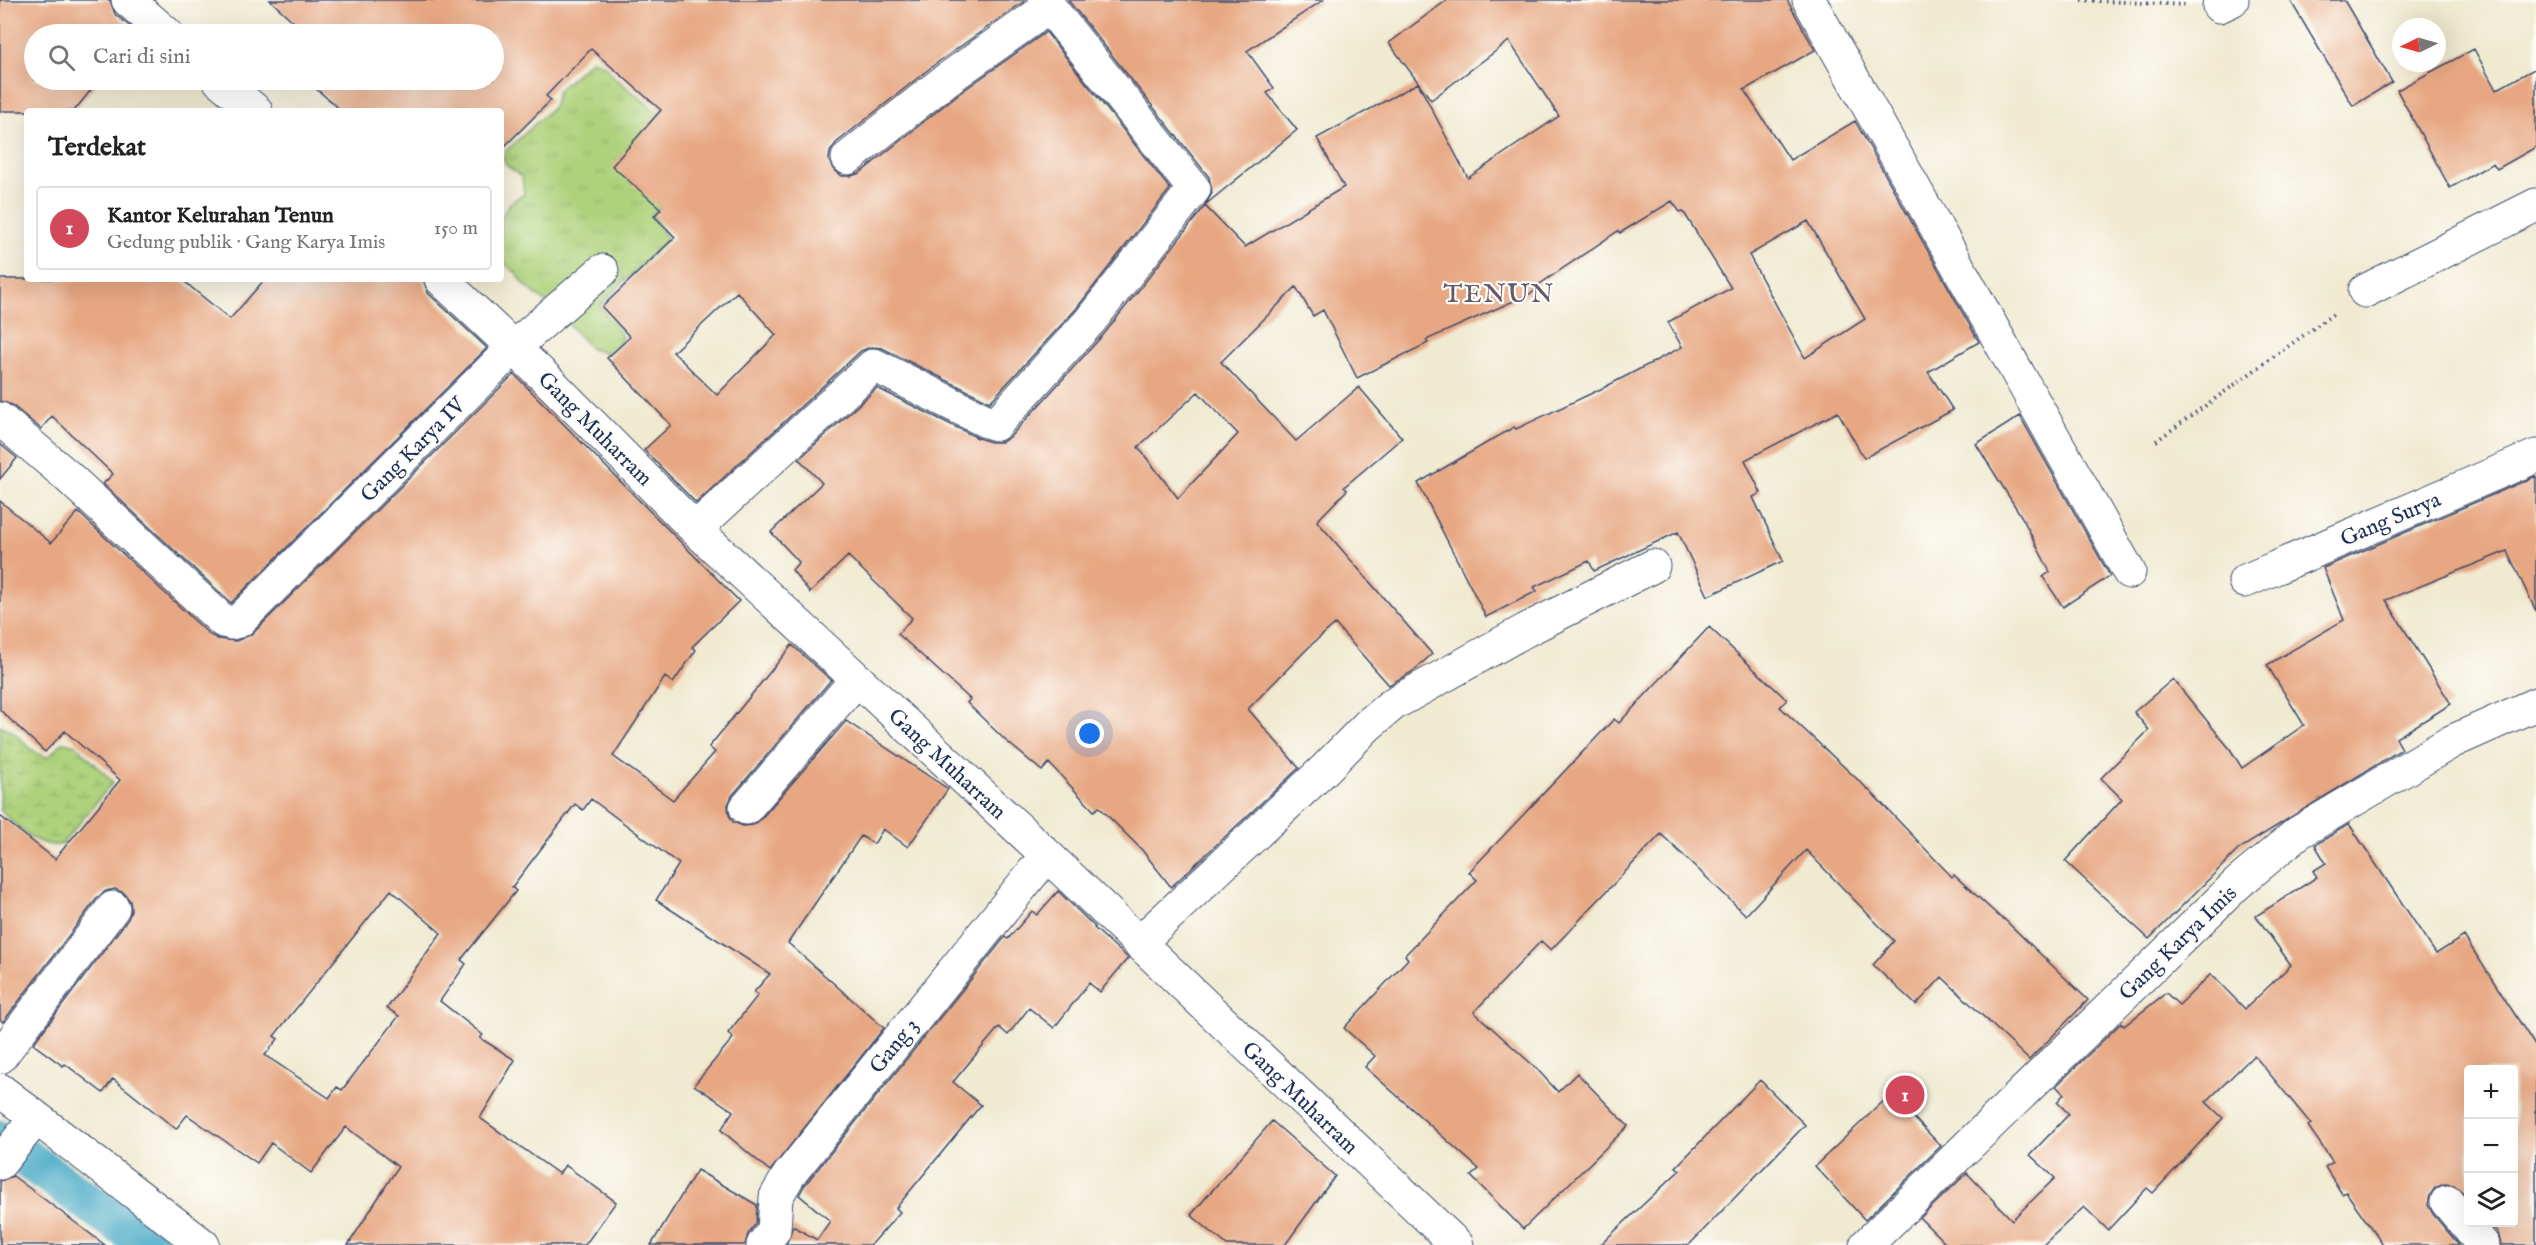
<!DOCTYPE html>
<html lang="id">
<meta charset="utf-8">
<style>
:root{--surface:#fff;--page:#f6f6f6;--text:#222;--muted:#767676;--line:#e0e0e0;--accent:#d1495b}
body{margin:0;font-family:"IM FELL English",serif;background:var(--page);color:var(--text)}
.controls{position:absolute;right:18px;bottom:18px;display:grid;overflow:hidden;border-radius:6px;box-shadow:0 6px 24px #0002}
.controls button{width:54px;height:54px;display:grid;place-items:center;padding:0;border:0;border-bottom:2px solid var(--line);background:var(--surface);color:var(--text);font:30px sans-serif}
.compass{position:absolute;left:2392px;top:18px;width:54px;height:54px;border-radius:50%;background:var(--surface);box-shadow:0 6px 24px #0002;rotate:265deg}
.you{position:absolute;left:1090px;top:734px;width:21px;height:21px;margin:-15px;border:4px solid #fff;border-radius:50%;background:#1a73e8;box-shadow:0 0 0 9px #1a73e833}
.badge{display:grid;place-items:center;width:39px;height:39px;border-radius:50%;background:var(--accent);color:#fff;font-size:20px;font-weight:700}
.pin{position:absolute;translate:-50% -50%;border:3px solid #fff;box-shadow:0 2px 6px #0006}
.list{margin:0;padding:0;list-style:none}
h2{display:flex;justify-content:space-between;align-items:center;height:78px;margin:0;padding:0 24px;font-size:26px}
h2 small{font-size:20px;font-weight:400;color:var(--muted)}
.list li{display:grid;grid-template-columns:39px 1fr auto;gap:18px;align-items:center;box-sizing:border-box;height:84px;margin:0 12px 12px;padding:0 12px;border:2px solid var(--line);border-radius:6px}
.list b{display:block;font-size:22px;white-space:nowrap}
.list p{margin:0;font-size:20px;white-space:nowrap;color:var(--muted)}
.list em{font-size:20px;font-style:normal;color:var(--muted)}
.icon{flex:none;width:33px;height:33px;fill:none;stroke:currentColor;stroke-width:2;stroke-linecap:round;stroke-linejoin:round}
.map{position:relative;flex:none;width:2536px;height:1245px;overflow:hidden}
.search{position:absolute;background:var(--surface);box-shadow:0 6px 24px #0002;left:24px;top:24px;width:480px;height:66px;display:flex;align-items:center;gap:15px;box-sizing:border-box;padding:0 21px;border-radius:33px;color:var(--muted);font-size:22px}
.panel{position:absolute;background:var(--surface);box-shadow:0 6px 24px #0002;left:24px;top:108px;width:480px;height:174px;border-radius:6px}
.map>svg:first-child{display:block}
.grass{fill:url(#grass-tufts);stroke:#64806c;stroke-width:1.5}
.wetland{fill:url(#wetland-marsh);stroke:#64806c;stroke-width:1.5}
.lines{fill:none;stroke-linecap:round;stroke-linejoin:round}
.canal{stroke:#47a9c6;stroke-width:40}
.building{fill:#e7a782;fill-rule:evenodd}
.minor-casing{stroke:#3b4b6f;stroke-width:35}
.path{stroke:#3b4b6f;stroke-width:4;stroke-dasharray:1.5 4.5;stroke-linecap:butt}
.minor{stroke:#fff;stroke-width:33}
.labels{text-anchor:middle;stroke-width:4.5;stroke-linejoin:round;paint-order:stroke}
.street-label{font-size:22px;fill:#1b2f5e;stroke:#fdfcf7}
.quarter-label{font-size:26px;letter-spacing:1.5px;fill:#62596b;stroke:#fdfcf7}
</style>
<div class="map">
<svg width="2536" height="1245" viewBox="0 0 2536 1245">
<defs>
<pattern id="grass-tufts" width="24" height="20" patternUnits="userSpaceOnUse" patternTransform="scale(1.5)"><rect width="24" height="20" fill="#aed27b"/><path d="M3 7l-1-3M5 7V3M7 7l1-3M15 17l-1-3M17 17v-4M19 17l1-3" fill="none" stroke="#95b56d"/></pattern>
<pattern id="wetland-marsh" width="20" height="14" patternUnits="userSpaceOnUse" patternTransform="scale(1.5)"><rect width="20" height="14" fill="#aed27b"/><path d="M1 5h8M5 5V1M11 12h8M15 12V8" fill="none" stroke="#95b56d"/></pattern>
</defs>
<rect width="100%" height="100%" fill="#fdfcf7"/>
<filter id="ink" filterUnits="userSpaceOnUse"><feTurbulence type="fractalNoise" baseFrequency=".0167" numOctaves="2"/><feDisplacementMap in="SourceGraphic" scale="12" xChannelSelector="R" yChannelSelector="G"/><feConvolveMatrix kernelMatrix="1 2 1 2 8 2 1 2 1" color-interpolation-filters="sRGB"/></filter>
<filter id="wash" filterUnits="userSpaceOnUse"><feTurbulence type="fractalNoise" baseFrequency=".008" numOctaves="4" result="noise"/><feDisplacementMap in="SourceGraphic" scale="24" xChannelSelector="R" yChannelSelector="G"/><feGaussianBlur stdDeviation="1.35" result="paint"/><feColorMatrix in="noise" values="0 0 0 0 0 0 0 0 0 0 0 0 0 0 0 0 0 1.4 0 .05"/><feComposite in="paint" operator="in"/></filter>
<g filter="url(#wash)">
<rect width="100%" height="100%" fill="#f0ead1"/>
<path class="grass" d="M 592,60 L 606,66 L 614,77 L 665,118 L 666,202 L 652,215 L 666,235 L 667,240 L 600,305 C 604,318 620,325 622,338 L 618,345 L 606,353 L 591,349 L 560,315 L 525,285 L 516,273 L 501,260 C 501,234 494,206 524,195 L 522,177 L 506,165 L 503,158 L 505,152 L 553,107 L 558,90 Z"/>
<path class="wetland" d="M 0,725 C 4,728 9,729 13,732 C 25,741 31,754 48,757 L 63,742 L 76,745 L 113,782 L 62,844 C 37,850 16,825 0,810 Z"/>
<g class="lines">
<path class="canal" d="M 0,1140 L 149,1245"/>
</g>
<g id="blocks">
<path class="building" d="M 0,0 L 110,0 L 115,14 L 138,33 L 34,34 L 34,80 L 99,80 L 74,111 L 0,111 Z
M 270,0 L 1026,0 L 934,65 L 836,143 L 830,152 L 829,160 L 833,169 L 842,176 L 851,176 L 860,173 L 957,95 L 1046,32 L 1170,189 L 1076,309 L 990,402 L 882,348 L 871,347 L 861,351 L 696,503 L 644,450 L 671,425 L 607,358 L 630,337 L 602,307 L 675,237 L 654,216 L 661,209 L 612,166 L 661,110 L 591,49 L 546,96 L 551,100 L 501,150 L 501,111 L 342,111 L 306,80 L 494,80 L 494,34 L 286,34 L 296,24 ZM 737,292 L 776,335 L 717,395 L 673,352 Z
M 1068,0 L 1323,0 L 1247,51 L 1274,88 L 1267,93 L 1297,130 L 1205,205 L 1212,193 L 1209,177 Z
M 1447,0 L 1787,0 L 1815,50 L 1744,90 L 1790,160 L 1855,121 L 1979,342 L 1928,372 L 1953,410 L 1864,458 L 1838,412 L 1745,460 L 1761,493 L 1753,497 L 1783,561 L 1708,596 L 1678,532 L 1594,571 L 1589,561 L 1534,587 L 1537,591 L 1486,617 L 1418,483 L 1514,427 L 1516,429 L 1605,387 L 1682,347 L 1668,322 L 1731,288 L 1683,211 L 1680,212 L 1672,201 L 1620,233 L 1618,231 L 1534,288 L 1536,291 L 1426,340 L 1428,343 L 1357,378 L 1323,310 L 1313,316 L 1296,287 L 1221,362 L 1296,441 L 1359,387 L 1402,438 L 1344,487 L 1347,490 L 1317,521 L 1432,654 L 1412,672 L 1389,685 L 1335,624 L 1311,645 L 1248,709 L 1299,768 L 1171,887 L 1142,850 L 1099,807 L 1094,811 L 1049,763 L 1042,771 L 1005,740 L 967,703 L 970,699 L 898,634 L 912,618 L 848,556 L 810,593 L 792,570 L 799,562 L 771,532 L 822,483 L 799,459 L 877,388 L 978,438 L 991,442 L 1002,442 L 1010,437 L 1104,334 L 1205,206 L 1245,247 L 1344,187 L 1317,138 L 1418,83 L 1468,178 L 1559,116 L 1509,41 L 1431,100 L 1389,43 ZM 1808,221 L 1865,319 L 1805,358 L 1749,255 ZM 1198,392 L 1238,434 L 1178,498 L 1138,447 Z
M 2290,0 L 2344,0 L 2392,82 L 2353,106 Z
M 2474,49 L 2496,90 L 2536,68 L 2536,147 L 2497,169 L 2493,163 L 2450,188 L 2397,90 Z
M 0,279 L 181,279 L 230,319 L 265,279 L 423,279 L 428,293 L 487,348 L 231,603 L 103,484 L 113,474 L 52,416 L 41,429 L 12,405 L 0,401 Z
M 514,374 L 739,601 L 692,647 L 696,650 L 673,683 L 665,677 L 613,756 L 673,800 L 715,752 L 709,747 L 792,645 L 831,680 L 732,796 L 728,805 L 729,815 L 733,822 L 743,826 L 753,825 L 760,820 L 846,721 L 948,789 L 908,847 L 883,829 L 874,844 L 861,836 L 788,943 L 884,1028 L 770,1171 L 721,1130 L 733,1111 L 694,1085 L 733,1038 L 728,1033 L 758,995 L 754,992 L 770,974 L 656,900 L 679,864 L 591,799 L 583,810 L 575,804 L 512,887 L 516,891 L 461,960 L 466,964 L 440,1001 L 483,1035 L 480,1038 L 515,1060 L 480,1118 L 559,1174 L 565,1165 L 616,1202 L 585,1245 L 348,1245 L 398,1167 L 346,1127 L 311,1173 L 271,1143 L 257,1163 L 187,1115 L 176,1129 L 113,1079 L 103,1093 L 65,1064 L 63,1066 L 33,1044 L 128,919 L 131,911 L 130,901 L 124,893 L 115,889 L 106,891 L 98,897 L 3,1022 L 0,1019 L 0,816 L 55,859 L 120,780 L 65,731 L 45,752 L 0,710 L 0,501 L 51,543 L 78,512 L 210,635 L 218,639 L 236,641 L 252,634 ZM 391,890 L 441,933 L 387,1008 L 399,1016 L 342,1090 L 337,1087 L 329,1098 L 265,1055 L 278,1039 L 274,1036 Z
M 2020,416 L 2110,576 L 2063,607 L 2043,577 L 2050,572 L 2023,519 L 1976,444 Z
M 0,444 L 17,458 L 0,479 Z
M 2536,476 L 2536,611 L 2507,551 L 2386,600 L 2451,704 L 2396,738 L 2402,749 L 2239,849 L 2149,939 L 2065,861 L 2122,799 L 2101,778 L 2149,730 L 2134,712 L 2173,679 L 2230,749 L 2242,768 L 2304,725 L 2267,665 L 2344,620 L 2323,568 Z
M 1709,627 L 1787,700 L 1780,707 L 1872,793 L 1952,877 L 1954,875 L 2002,919 L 2003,918 L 2088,1000 L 2029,1060 L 1942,977 L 1916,1005 L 1873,965 L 1894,941 L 1806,850 L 1746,915 L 1661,834 L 1551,950 L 1541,941 L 1474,1012 L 1536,1068 L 1558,1092 L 1577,1073 L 1628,1126 L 1523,1229 L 1471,1176 L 1479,1169 L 1365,1067 L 1375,1056 L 1344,1028 L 1408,959 L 1405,955 L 1477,880 L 1469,872 L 1614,719 L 1619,723 Z
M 2349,824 L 2436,954 L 2464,936 L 2536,1047 L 2536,1245 L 2501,1245 L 2498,1233 L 2489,1222 L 2514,1222 L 2514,1070 L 2469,1070 L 2469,1198 L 2454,1185 L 2444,1184 L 2435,1188 L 2430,1195 L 2428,1205 L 2433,1214 L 2459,1245 L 2383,1245 L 2346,1192 L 2342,1194 L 2325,1167 L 2333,1162 L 2308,1126 L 2311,1124 L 2254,1055 L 2206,1102 L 2223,1118 L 2153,1193 L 2147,1188 L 2108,1230 L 2084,1207 L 2043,1245 L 1947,1245 L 1920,1218 L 1967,1173 L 2012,1220 L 2055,1178 L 2030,1155 L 2069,1114 L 2057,1102 L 2064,1094 L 2056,1086 L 2121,1023 L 2124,1026 L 2166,993 L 2179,1005 L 2211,974 L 2245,1009 L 2291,965 L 2256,916 L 2317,877 L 2313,871 L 2326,863 L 2315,845 Z
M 1058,891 L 1095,927 L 1094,928 L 1128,958 L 1100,992 L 1089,983 L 1054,1028 L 1029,1008 L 1008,1035 L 999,1027 L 953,1082 L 981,1105 L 896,1208 L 900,1212 L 871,1245 L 786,1245 L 793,1226 L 817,1240 L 830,1221 L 799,1195 L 804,1186 L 1005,937 L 1008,939 L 1032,911 L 1037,915 Z
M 1760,1080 L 1805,1125 L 1689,1245 L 1600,1245 L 1680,1170 L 1676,1167 Z
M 1891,1094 L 1941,1146 L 1865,1220 L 1815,1166 Z
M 1272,1121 L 1335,1176 L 1285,1245 L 1227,1245 L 1191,1215 Z
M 697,1170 L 757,1205 L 756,1223 L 748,1234 L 745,1245 L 651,1245 Z
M 13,1176 L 44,1199 L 105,1245 L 0,1245 L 0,1181 Z"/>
</g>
</g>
<g filter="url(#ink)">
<use href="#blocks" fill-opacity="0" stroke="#3b4b6f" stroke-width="1.5"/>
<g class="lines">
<defs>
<path id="minor" d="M 128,0 L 167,34
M 1809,0 L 2129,572
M 2219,6 L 2232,0
M 219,80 L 256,111
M 848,158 L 946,80 L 1049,7
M 441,279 L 552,384 L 695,529 L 1047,855 L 1457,1245
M 2365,291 L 2536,205
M 0,419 L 65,474 L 223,621 L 231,623 L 239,621 L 514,347 L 602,271
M 695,529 L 874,365 L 986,421 L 996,424 L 1090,321 L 1194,189 L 1044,0
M 2245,581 L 2536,456
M 746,808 L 857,679
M 1139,943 L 1325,769 L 1368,725 L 1393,704 L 1526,630 L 1653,566
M 0,1057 L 113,908
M 0,1090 L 203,1245
M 0,1163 L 36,1118
M 2447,1202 L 2483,1245
M 763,1245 L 774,1230 L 776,1197 L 789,1175 L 1047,855
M 1866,1245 L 2238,883 L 2298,833 L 2451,742 L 2536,704"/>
</defs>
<use href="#minor" class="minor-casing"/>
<path class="path" d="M 2081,0 L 2185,5
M 2156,441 L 2336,312"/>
<use href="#minor" class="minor"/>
</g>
</g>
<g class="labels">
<g class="street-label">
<text transform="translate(596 428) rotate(45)" y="8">Gang Muharram</text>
<text transform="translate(412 449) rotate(-45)" y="8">Gang Karya IV</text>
<text transform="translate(2390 518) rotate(-23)" y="8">Gang Surya</text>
<text transform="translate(948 763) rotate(43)" y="8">Gang Muharram</text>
<text transform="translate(2177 942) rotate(-44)" y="8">Gang Karya Imis</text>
<text transform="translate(893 1045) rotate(-51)" y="8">Gang 3</text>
<text transform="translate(1301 1097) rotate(44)" y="8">Gang Muharram</text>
</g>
<g class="quarter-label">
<text x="1499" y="302">TENUN</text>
</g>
</g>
</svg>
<div class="controls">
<button>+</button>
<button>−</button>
<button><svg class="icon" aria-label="layers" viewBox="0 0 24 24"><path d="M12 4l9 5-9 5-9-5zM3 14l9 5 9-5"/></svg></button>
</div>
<svg class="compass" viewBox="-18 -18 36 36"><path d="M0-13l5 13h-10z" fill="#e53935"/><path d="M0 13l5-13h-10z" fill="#767676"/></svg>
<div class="you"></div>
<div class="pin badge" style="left:1905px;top:1095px">1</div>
<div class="search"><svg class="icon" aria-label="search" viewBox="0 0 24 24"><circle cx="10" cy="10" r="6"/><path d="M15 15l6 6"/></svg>Cari di sini</div>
<section class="panel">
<h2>Terdekat<small></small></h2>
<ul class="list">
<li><span class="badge">1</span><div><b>Kantor Kelurahan Tenun</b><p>Gedung publik · Gang Karya Imis</p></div><em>150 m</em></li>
</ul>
</section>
</div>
